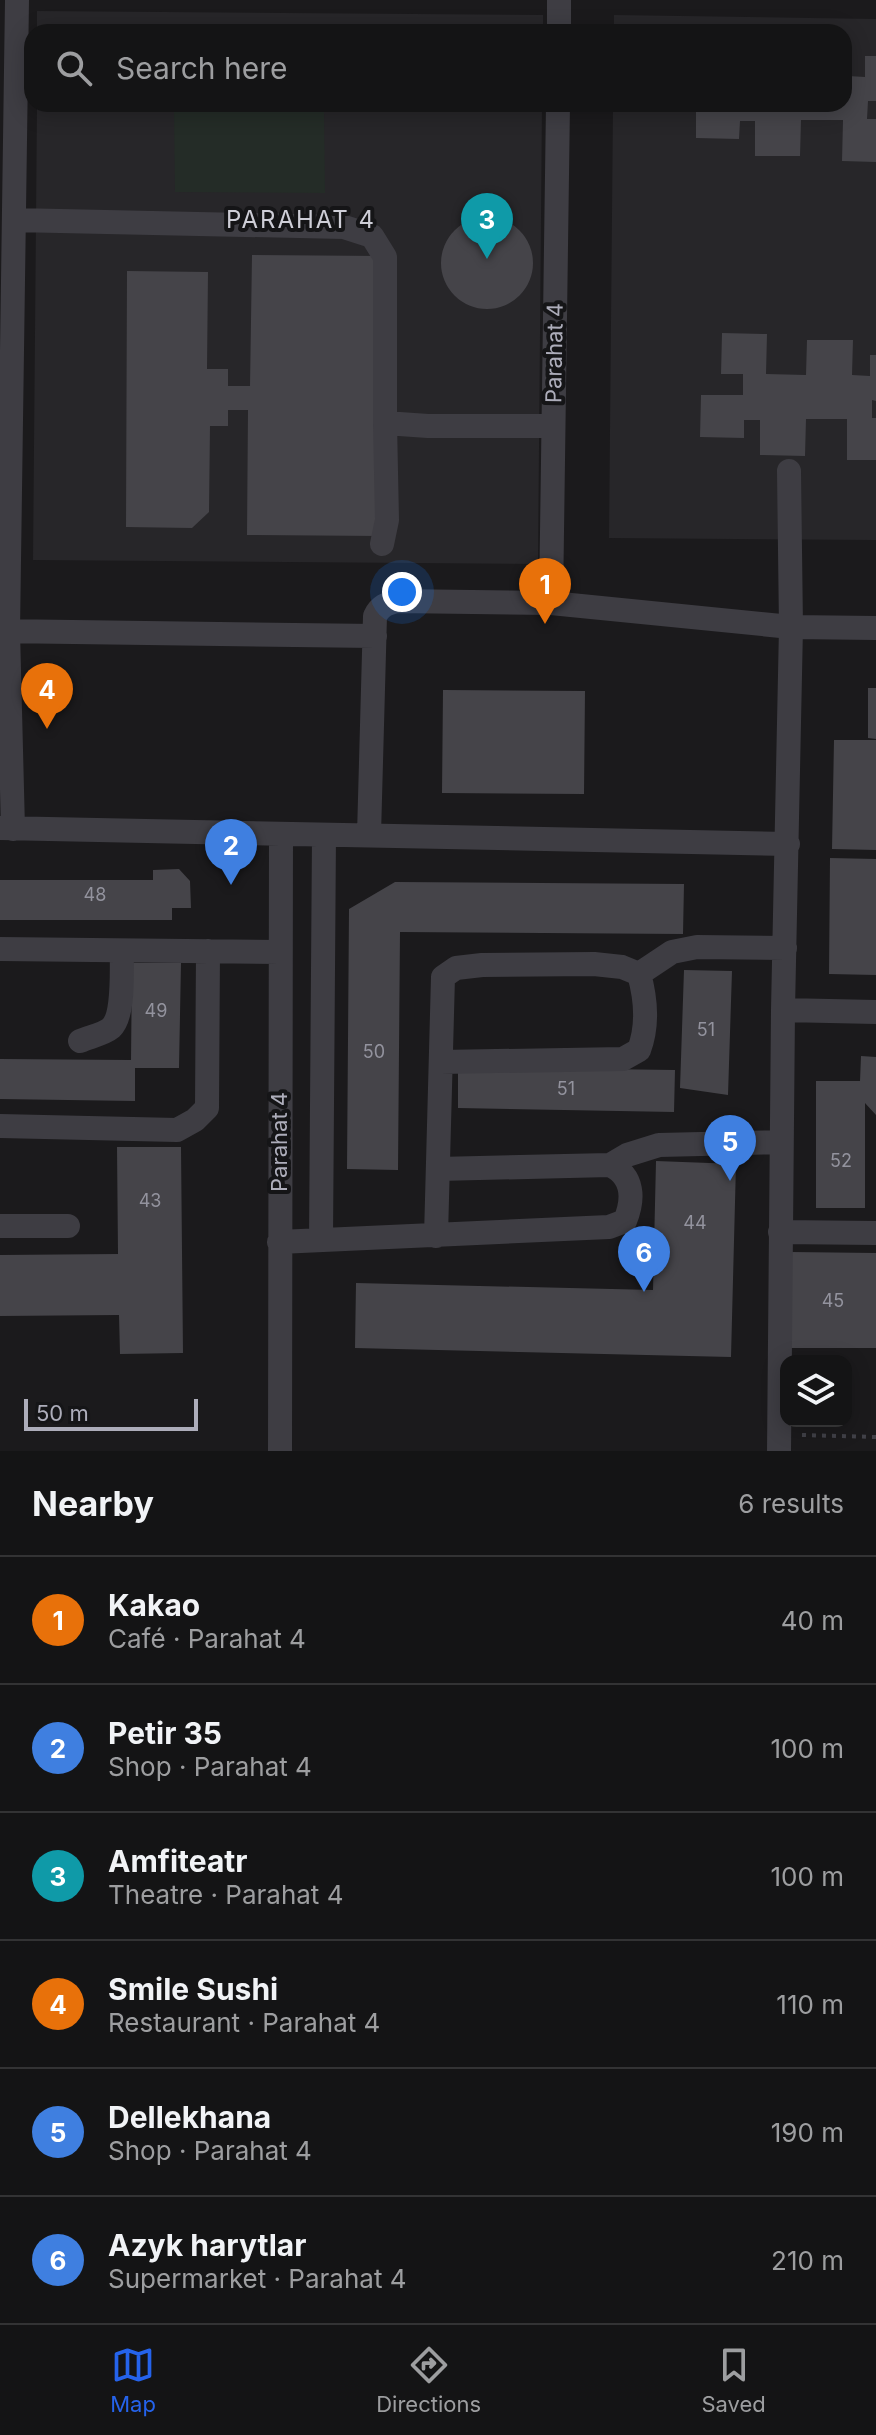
<!DOCTYPE html>
<meta charset="utf-8">
<style>
:root{--surface:#141415;--page:#1d1d1e;--text:#f1f3f6;--muted:#9d9ea0;--line:#333334;--accent:#2563eb}
body{margin:0;font-family:Inter,sans-serif;background:var(--page);color:var(--text)}
.controls{position:absolute;right:24px;bottom:24px;display:grid;overflow:hidden;border-radius:16px;box-shadow:0 4px 20px #0003}
.controls button{width:72px;height:72px;display:grid;place-items:center;padding:0;border:0;border-bottom:2px solid var(--line);background:var(--surface);color:var(--text);font:40px sans-serif}
.scale{position:absolute;left:24px;bottom:20px;width:174px;box-sizing:border-box;padding-left:8px;border:4px solid #adadba;border-top:0;font-size:22px;line-height:28px;white-space:nowrap;color:#adadba;-webkit-text-stroke:6px #151517;paint-order:stroke}
.you{position:absolute;left:402px;top:592px;width:28px;height:28px;margin:-20px;border:6px solid #fff;border-radius:50%;background:#1a73e8;box-shadow:0 0 0 12px #1a73e833}
.badge{display:grid;place-items:center;width:52px;height:52px;border-radius:50%;background:var(--accent);color:#fff;font-size:26px;font-weight:700}
.pin{position:absolute;translate:-50% -66px;filter:drop-shadow(0 2px 4px #0008)}
.pin::after{content:'';position:absolute;top:42px;width:28px;height:24px;background:inherit;clip-path:polygon(0 0,100% 0,50% 100%)}
.list{margin:0;padding:0;list-style:none}
h2{display:flex;justify-content:space-between;align-items:center;height:104px;margin:0;padding:0 32px;font-size:34px}
h2 small{font-size:26px;font-weight:400;color:var(--muted)}
.list li{display:grid;grid-template-columns:52px 1fr auto;gap:24px;align-items:center;box-sizing:border-box;height:128px;padding:0 32px;border-top:2px solid var(--line)}
.list b{display:block;font-size:30px;white-space:nowrap}
.list p{margin:0;font-size:26px;white-space:nowrap;color:var(--muted)}
.list em{font-size:26px;font-style:normal;color:var(--muted)}
.icon{flex:none;width:44px;height:44px;fill:none;stroke:currentColor;stroke-width:2;stroke-linecap:round;stroke-linejoin:round}
.map{position:relative;flex:none;width:876px;height:1451px;overflow:hidden}
.search{position:absolute;background:var(--surface);box-shadow:0 4px 20px #0003;left:24px;right:24px;top:24px;height:88px;display:flex;align-items:center;gap:20px;box-sizing:border-box;padding:0 28px;border-radius:24px;color:var(--muted);font-size:30px}
.sheet{height:872px;background:var(--surface)}
nav{display:flex;justify-content:space-around;align-items:center;box-sizing:border-box;height:112px;border-top:2px solid var(--line);background:var(--surface);font-size:22px;color:var(--muted)}
nav a{display:grid;justify-items:center;gap:4px}
nav .on{color:var(--accent)}
.map>svg:first-child{display:block}
.built{fill:#272629}
.green{fill:#242c27}
.building{fill:#454449}
.lines{fill:none;stroke-linecap:round;stroke-linejoin:round}
.path{stroke:#414148;stroke-width:4;stroke-dasharray:4 6;stroke-linecap:butt}
.minor{stroke:#3e3d43;stroke-width:24}
.labels{text-anchor:middle;stroke-width:8;stroke-linejoin:round;paint-order:stroke}
.number-label{font-size:18px;fill:#93939e}
.street-label{font-size:22px;fill:#adadba;stroke:#151517}
.neighbourhood-label{font-size:24px;letter-spacing:2px;fill:#ceced7;stroke:#151517}
</style>
<div class="map">
<svg width="876" height="1451" viewBox="0 0 876 1451">
<rect width="100%" height="100%" fill="#1b1a1c"/>
<path class="built" d="M 37,11 L 543,15 L 543,32 L 37,32 Z
M 614,15 L 876,19 L 876,540 L 609,538 L 613,104 L 844,104 L 844,32 L 614,32 Z
M 37,104 L 542,104 L 538,564 L 33,560 Z"/>
<path class="green" d="M 174,111 L 324,112 L 325,193 L 175,192 Z"/>
<path class="building" d="M 844,41 L 848,41 L 848,76 L 865,77 L 865,56 L 876,56 L 876,101 L 868,101 L 867,119 L 876,119 L 876,162 L 842,161 L 843,120 L 801,120 L 800,156 L 755,156 L 755,121 L 740,121 L 739,139 L 696,138 L 696,104 L 844,104 Z
M441 263a46 46 0 1 1 92 0a46 46 0 1 1-92 0Z
M 252,255 L 382,256 L 380,536 L 247,535 L 248,410 L 228,410 L 228,426 L 210,426 L 209,512 L 192,528 L 126,527 L 127,271 L 208,272 L 207,369 L 228,369 L 228,386 L 250,386 Z
M 722,333 L 767,334 L 766,374 L 806,375 L 807,340 L 853,340 L 852,375 L 870,376 L 870,355 L 876,355 L 876,401 L 872,400 L 872,418 L 876,418 L 876,460 L 847,460 L 847,419 L 806,419 L 805,456 L 760,455 L 760,420 L 744,420 L 744,438 L 700,437 L 701,395 L 743,395 L 743,374 L 721,374 Z
M 868,688 L 876,688 L 876,739 L 868,738 Z
M 443,690 L 585,691 L 584,794 L 442,793 Z
M 834,740 L 876,740 L 876,850 L 832,849 Z
M 830,858 L 876,859 L 876,975 L 829,974 Z
M 179,869 L 190,881 L 191,908 L 172,908 L 172,920 L 0,920 L 0,880 L 153,880 L 153,870 Z
M 395,882 L 684,884 L 683,934 L 400,932 L 398,1170 L 347,1169 L 349,909 Z
M 132,963 L 181,963 L 179,1068 L 135,1068 L 135,1101 L 0,1099 L 0,1059 L 131,1060 Z
M 684,970 L 732,971 L 728,1095 L 680,1088 Z
M 861,1056 L 876,1057 L 876,1115 L 865,1103 L 865,1208 L 816,1208 L 816,1081 L 860,1081 Z
M 458,1067 L 675,1070 L 674,1112 L 458,1108 Z
M 117,1147 L 181,1147 L 183,1353 L 120,1354 L 119,1315 L 0,1316 L 0,1255 L 118,1254 Z
M 656,1161 L 736,1164 L 731,1357 L 355,1348 L 356,1283 L 653,1290 Z
M 791,1252 L 876,1253 L 876,1348 L 790,1348 Z"/>
<g class="lines">
<path class="path" d="M 802,1435 L 876,1437"/>
<path class="minor" d="M 559,32 L 559,0
M 14,220 L 344,227 L 372,236 L 385,257 L 385,423 L 428,426 L 553,426
M 382,544 L 387,520 L 385,423
M 551,603 L 558,104
M 0,631 L 375,636
M 0,828 L 788,844
M 13,829 L 8,631 L 17,0
M 369,835 L 375,616 C 380,606 386,604 397,601 L 551,603 L 791,627 L 876,628
M 0,949 L 280,952
M 639,974 L 672,952 L 697,947 L 785,948
M 783,1010 L 876,1012
M 80,1041 C 89,1037 104,1034 111,1028 C 125,1015 121,969 122,951
M 441,1062 L 623,1059 L 639,1050 C 648,1026 646,999 639,974
M 0,1126 L 177,1130 L 195,1120 L 207,1108 L 208,951
M 610,1165 L 627,1155 L 659,1145 L 781,1142
M 0,1226 L 68,1226
M 780,1232 L 876,1233
M 436,1236 L 443,977 L 456,968 L 482,965 L 594,964 L 622,967 L 639,974
M 321,1240 L 324,835
M 279,1242 L 609,1227 L 625,1221 C 634,1199 634,1176 610,1165 L 438,1169
M 280,1451 L 281,834
M 779,1451 L 783,1010 L 791,627 L 789,471"/>
</g>
<g class="labels">
<g class="number-label">
<text x="95" y="901">48</text>
<text x="156" y="1017">49</text>
<text x="706" y="1036">51</text>
<text x="374" y="1058">50</text>
<text x="566" y="1095">51</text>
<text x="841" y="1167">52</text>
<text x="150" y="1207">43</text>
<text x="695" y="1229">44</text>
<text x="833" y="1307">45</text>
</g>
<g class="street-label">
<text transform="translate(554 353) rotate(-89)" y="8">Parahat 4</text>
<text transform="translate(279 1142) rotate(-90)" y="8">Parahat 4</text>
</g>
<g class="neighbourhood-label">
<text x="301" y="228">PARAHAT 4</text>
</g>
</g>
</svg>
<div class="controls">
<button><svg class="icon" aria-label="layers" viewBox="0 0 24 24"><path d="M12 4l9 5-9 5-9-5zM3 14l9 5 9-5"/></svg></button>
</div>
<div class="scale">50 m</div>
<div class="you"></div>
<div class="pin badge" style="left:545px;top:624px;background:#e8710a">1</div>
<div class="pin badge" style="left:231px;top:885px;background:#3f7fe0">2</div>
<div class="pin badge" style="left:487px;top:259px;background:#0f9aa8">3</div>
<div class="pin badge" style="left:47px;top:729px;background:#e8710a">4</div>
<div class="pin badge" style="left:730px;top:1181px;background:#3f7fe0">5</div>
<div class="pin badge" style="left:644px;top:1292px;background:#3f7fe0">6</div>
<div class="search"><svg class="icon" aria-label="search" viewBox="0 0 24 24"><circle cx="10" cy="10" r="6"/><path d="M15 15l6 6"/></svg>Search here</div>
</div>
<section class="sheet">
<h2>Nearby<small>6 results</small></h2>
<ul class="list">
<li><span class="badge" style="background:#e8710a">1</span><div><b>Kakao</b><p>Café · Parahat 4</p></div><em>40 m</em></li>
<li><span class="badge" style="background:#3f7fe0">2</span><div><b>Petir 35</b><p>Shop · Parahat 4</p></div><em>100 m</em></li>
<li><span class="badge" style="background:#0f9aa8">3</span><div><b>Amfiteatr</b><p>Theatre · Parahat 4</p></div><em>100 m</em></li>
<li><span class="badge" style="background:#e8710a">4</span><div><b>Smile Sushi</b><p>Restaurant · Parahat 4</p></div><em>110 m</em></li>
<li><span class="badge" style="background:#3f7fe0">5</span><div><b>Dellekhana</b><p>Shop · Parahat 4</p></div><em>190 m</em></li>
<li><span class="badge" style="background:#3f7fe0">6</span><div><b>Azyk harytlar</b><p>Supermarket · Parahat 4</p></div><em>210 m</em></li>
</ul>
</section>
<nav>
<a class="on"><svg class="icon" aria-label="map" viewBox="0 0 24 24"><path d="M3 6l6-2 6 2 6-2v14l-6 2-6-2-6 2zM9 4v14M15 6v14"/></svg>Map</a>
<a><svg class="icon" aria-label="directions" viewBox="0 0 24 24"><path d="M12 3l9 9-9 9-9-9zM9 14v-3h6M13 9l2 2-2 2"/></svg>Directions</a>
<a><svg class="icon" aria-label="saved" viewBox="0 0 24 24"><path d="M7 4h10v16l-5-4-5 4z"/></svg>Saved</a>
</nav>
